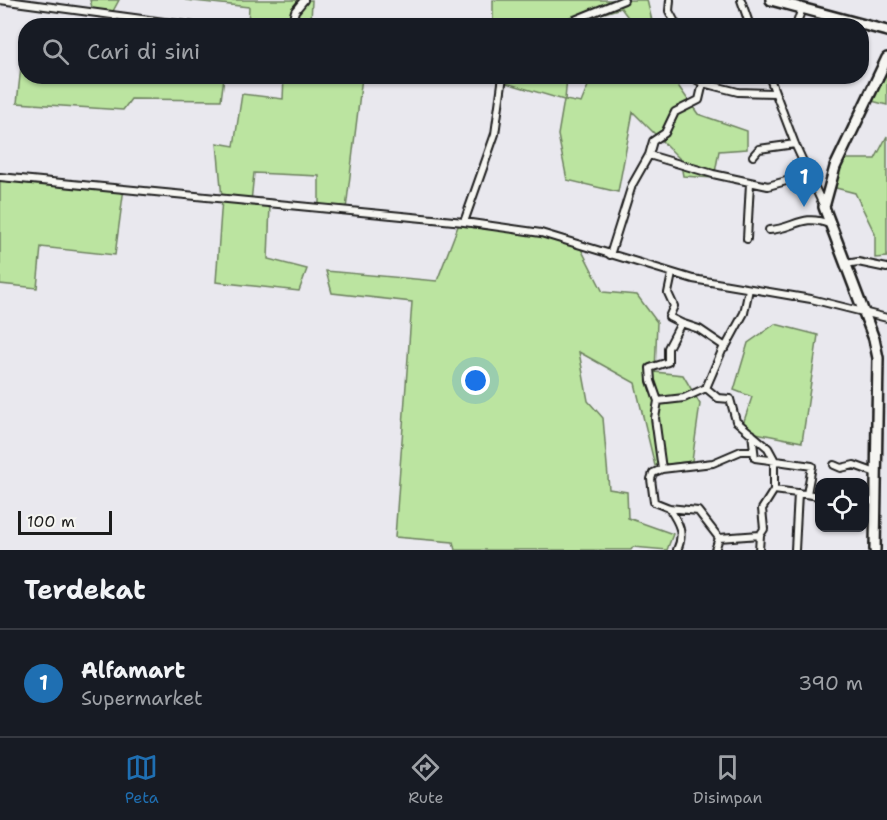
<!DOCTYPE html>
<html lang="id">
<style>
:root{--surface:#171b24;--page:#20242c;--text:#f1f3f6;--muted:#9ea1a6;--line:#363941;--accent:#1f6fb2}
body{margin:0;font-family:"Shantell Sans",sans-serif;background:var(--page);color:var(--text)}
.controls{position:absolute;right:18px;bottom:18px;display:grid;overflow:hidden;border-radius:12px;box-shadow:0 2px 4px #0004}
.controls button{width:54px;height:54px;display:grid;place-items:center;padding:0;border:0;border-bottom:2px solid var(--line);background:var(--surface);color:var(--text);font:30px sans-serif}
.scale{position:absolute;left:18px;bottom:15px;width:94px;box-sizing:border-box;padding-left:6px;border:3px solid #1c1c1c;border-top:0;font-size:16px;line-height:21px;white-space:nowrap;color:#1c1c1c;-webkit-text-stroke:4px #f6f6f2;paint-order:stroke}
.you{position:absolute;left:476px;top:381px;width:21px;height:21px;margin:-15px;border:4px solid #fff;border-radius:50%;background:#1a73e8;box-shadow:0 0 0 9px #1a73e833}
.badge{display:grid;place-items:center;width:39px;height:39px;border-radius:50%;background:var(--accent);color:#fff;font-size:20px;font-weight:700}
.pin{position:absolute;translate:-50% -50px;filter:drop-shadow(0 2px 3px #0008)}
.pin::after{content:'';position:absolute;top:32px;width:21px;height:18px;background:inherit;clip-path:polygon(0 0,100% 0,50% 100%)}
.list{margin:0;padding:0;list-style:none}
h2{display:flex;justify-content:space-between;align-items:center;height:78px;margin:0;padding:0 24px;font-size:26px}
h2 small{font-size:20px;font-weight:400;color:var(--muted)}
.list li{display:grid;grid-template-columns:39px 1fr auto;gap:18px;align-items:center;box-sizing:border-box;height:108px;padding:0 24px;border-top:2px solid var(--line)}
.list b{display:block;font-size:22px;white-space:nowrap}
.list p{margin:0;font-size:20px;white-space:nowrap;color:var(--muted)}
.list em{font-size:20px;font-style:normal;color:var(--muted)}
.icon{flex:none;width:33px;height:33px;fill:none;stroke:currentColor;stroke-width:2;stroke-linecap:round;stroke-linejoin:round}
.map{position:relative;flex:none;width:887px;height:550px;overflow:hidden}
.search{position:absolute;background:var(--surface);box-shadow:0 2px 4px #0004;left:18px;right:18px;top:18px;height:66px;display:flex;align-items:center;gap:15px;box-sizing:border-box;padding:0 21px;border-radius:24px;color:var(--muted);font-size:22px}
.sheet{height:186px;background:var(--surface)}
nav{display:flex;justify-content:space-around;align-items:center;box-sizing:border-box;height:84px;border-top:2px solid var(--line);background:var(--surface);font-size:16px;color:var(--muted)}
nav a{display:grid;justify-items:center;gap:3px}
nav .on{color:var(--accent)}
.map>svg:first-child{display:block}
.green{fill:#bbe4a0;stroke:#6c805e;stroke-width:1.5}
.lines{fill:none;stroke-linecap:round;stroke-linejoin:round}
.street-casing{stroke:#1c1c1c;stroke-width:10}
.secondary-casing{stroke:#1c1c1c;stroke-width:14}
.street{stroke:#f6f6f2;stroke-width:6}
.secondary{stroke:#f6f6f2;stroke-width:9}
</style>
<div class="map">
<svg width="887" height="550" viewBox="0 0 887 550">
<rect width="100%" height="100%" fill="#e9e8ee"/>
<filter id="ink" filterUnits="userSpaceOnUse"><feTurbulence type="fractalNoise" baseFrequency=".0167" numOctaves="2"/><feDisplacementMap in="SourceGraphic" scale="12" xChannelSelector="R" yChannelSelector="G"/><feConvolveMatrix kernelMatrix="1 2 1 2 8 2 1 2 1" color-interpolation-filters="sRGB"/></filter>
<g filter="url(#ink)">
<path class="green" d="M 90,0 L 119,0 L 112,13 L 93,11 Z
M 185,0 L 312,0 L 311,22 L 355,25 L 248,25 L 249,7 Z
M 493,0 L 647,0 L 653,25 L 629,25 L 630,20 L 621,8 L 574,22 L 573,25 L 493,25 Z
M 22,58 L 25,58 L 26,76 L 224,77 L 221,100 L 131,99 L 123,110 L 17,103 Z
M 887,69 L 887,105 L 872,101 Z
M 284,77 L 362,77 L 346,209 L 319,206 L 319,176 L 254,173 L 251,202 L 270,204 L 268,259 L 307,269 L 299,291 L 216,282 L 222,198 L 217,143 L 234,146 L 242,94 L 283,99 Z
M 504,77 L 567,77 L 565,100 L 581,103 L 590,81 L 614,83 L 616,77 L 672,77 L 698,114 L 747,131 L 747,149 L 719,151 L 714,178 L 683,176 L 680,159 L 633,112 L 618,192 L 567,180 L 558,135 L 564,100 L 506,83 Z
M 887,136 L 887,257 L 875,258 L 875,234 L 855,193 L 832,187 L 843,159 L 875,159 Z
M 0,176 L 124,188 L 115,255 L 41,247 L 37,288 L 0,284 Z
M 460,221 L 545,232 L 578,243 L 603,292 L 637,295 L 657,322 L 655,372 L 683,375 L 700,404 L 692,461 L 655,466 L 635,383 L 579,352 L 588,401 L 603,418 L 609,489 L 627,492 L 628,518 L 673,534 L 667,550 L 633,547 L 631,550 L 455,550 L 453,542 L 395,537 L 412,302 L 332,293 L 326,271 L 437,281 Z
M 775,324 L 818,335 L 802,442 L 741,430 L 752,397 L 734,390 L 748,343 Z"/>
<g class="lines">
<defs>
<path id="street" d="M 0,0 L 194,26
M 670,0 L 669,11 L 677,26
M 741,0 L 750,26
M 291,26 L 295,11 L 304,0
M 560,26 L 624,0
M 796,26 L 802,8
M 769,76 L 795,144 L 824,207
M 703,83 L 738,92 L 775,93
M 649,155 L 653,141 L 665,133 L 675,112 L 699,100 L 703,83 L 697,80 L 697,76
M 753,156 L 759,149 L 795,144
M 0,177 L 464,222 L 541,233 L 693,279 L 811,299 L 887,318
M 464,222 L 495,134 L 503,76
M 769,230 C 794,229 802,213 829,224
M 747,239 L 750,183
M 610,255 L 632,185 L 649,155 L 713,174 L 768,186 L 808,175
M 845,264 L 858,262 L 887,268
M 672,274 L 668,293 L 674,306 L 669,317 L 681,323 L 668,348 L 668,362 L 650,368 L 651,381 L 658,401 L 655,418 L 662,469 L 653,473 L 651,479 L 654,502 L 669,508 L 698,511 L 719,538 L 715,550
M 681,323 L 699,329 L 724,346 L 706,388 L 718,398 L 730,399 L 736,421 L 768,448 L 774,459 L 774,490 L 762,509 L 764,529 L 760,535 L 719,538
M 725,348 L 744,313 L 749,289
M 658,401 L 684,398 L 706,388
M 752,434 L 755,458 L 812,466 L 807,494
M 834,465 L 841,468 L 854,465 L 876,473
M 662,469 L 713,463 L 741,451 L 752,451
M 774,490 L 820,496
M 864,500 L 875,502
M 669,508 C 679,523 685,533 677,550
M 759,550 L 760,535
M 795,550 L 798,493"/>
<path id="secondary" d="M 771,0 L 887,31
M 875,550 L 878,358 L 874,339 L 824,207 L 835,167 L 887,58"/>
</defs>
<use href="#street" class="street-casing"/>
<use href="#secondary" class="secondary-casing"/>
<use href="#street" class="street"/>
<use href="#secondary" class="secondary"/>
</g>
</g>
</svg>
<div class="controls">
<button><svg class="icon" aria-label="locate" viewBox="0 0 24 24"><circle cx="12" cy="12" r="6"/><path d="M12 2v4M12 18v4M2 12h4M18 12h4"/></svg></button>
</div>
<div class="scale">100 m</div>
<div class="you"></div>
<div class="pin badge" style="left:804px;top:207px">1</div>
<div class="search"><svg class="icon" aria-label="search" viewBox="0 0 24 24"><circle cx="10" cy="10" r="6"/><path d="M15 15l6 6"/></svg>Cari di sini</div>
</div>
<section class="sheet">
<h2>Terdekat<small></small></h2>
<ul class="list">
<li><span class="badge">1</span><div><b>Alfamart</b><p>Supermarket</p></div><em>390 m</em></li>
</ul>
</section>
<nav>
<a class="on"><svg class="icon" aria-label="map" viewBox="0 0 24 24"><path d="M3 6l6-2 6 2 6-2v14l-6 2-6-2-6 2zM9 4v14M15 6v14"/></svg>Peta</a>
<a><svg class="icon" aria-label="directions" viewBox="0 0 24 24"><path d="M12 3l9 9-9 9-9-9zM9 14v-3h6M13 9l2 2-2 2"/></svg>Rute</a>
<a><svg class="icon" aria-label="saved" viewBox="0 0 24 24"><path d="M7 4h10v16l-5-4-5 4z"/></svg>Disimpan</a>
</nav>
